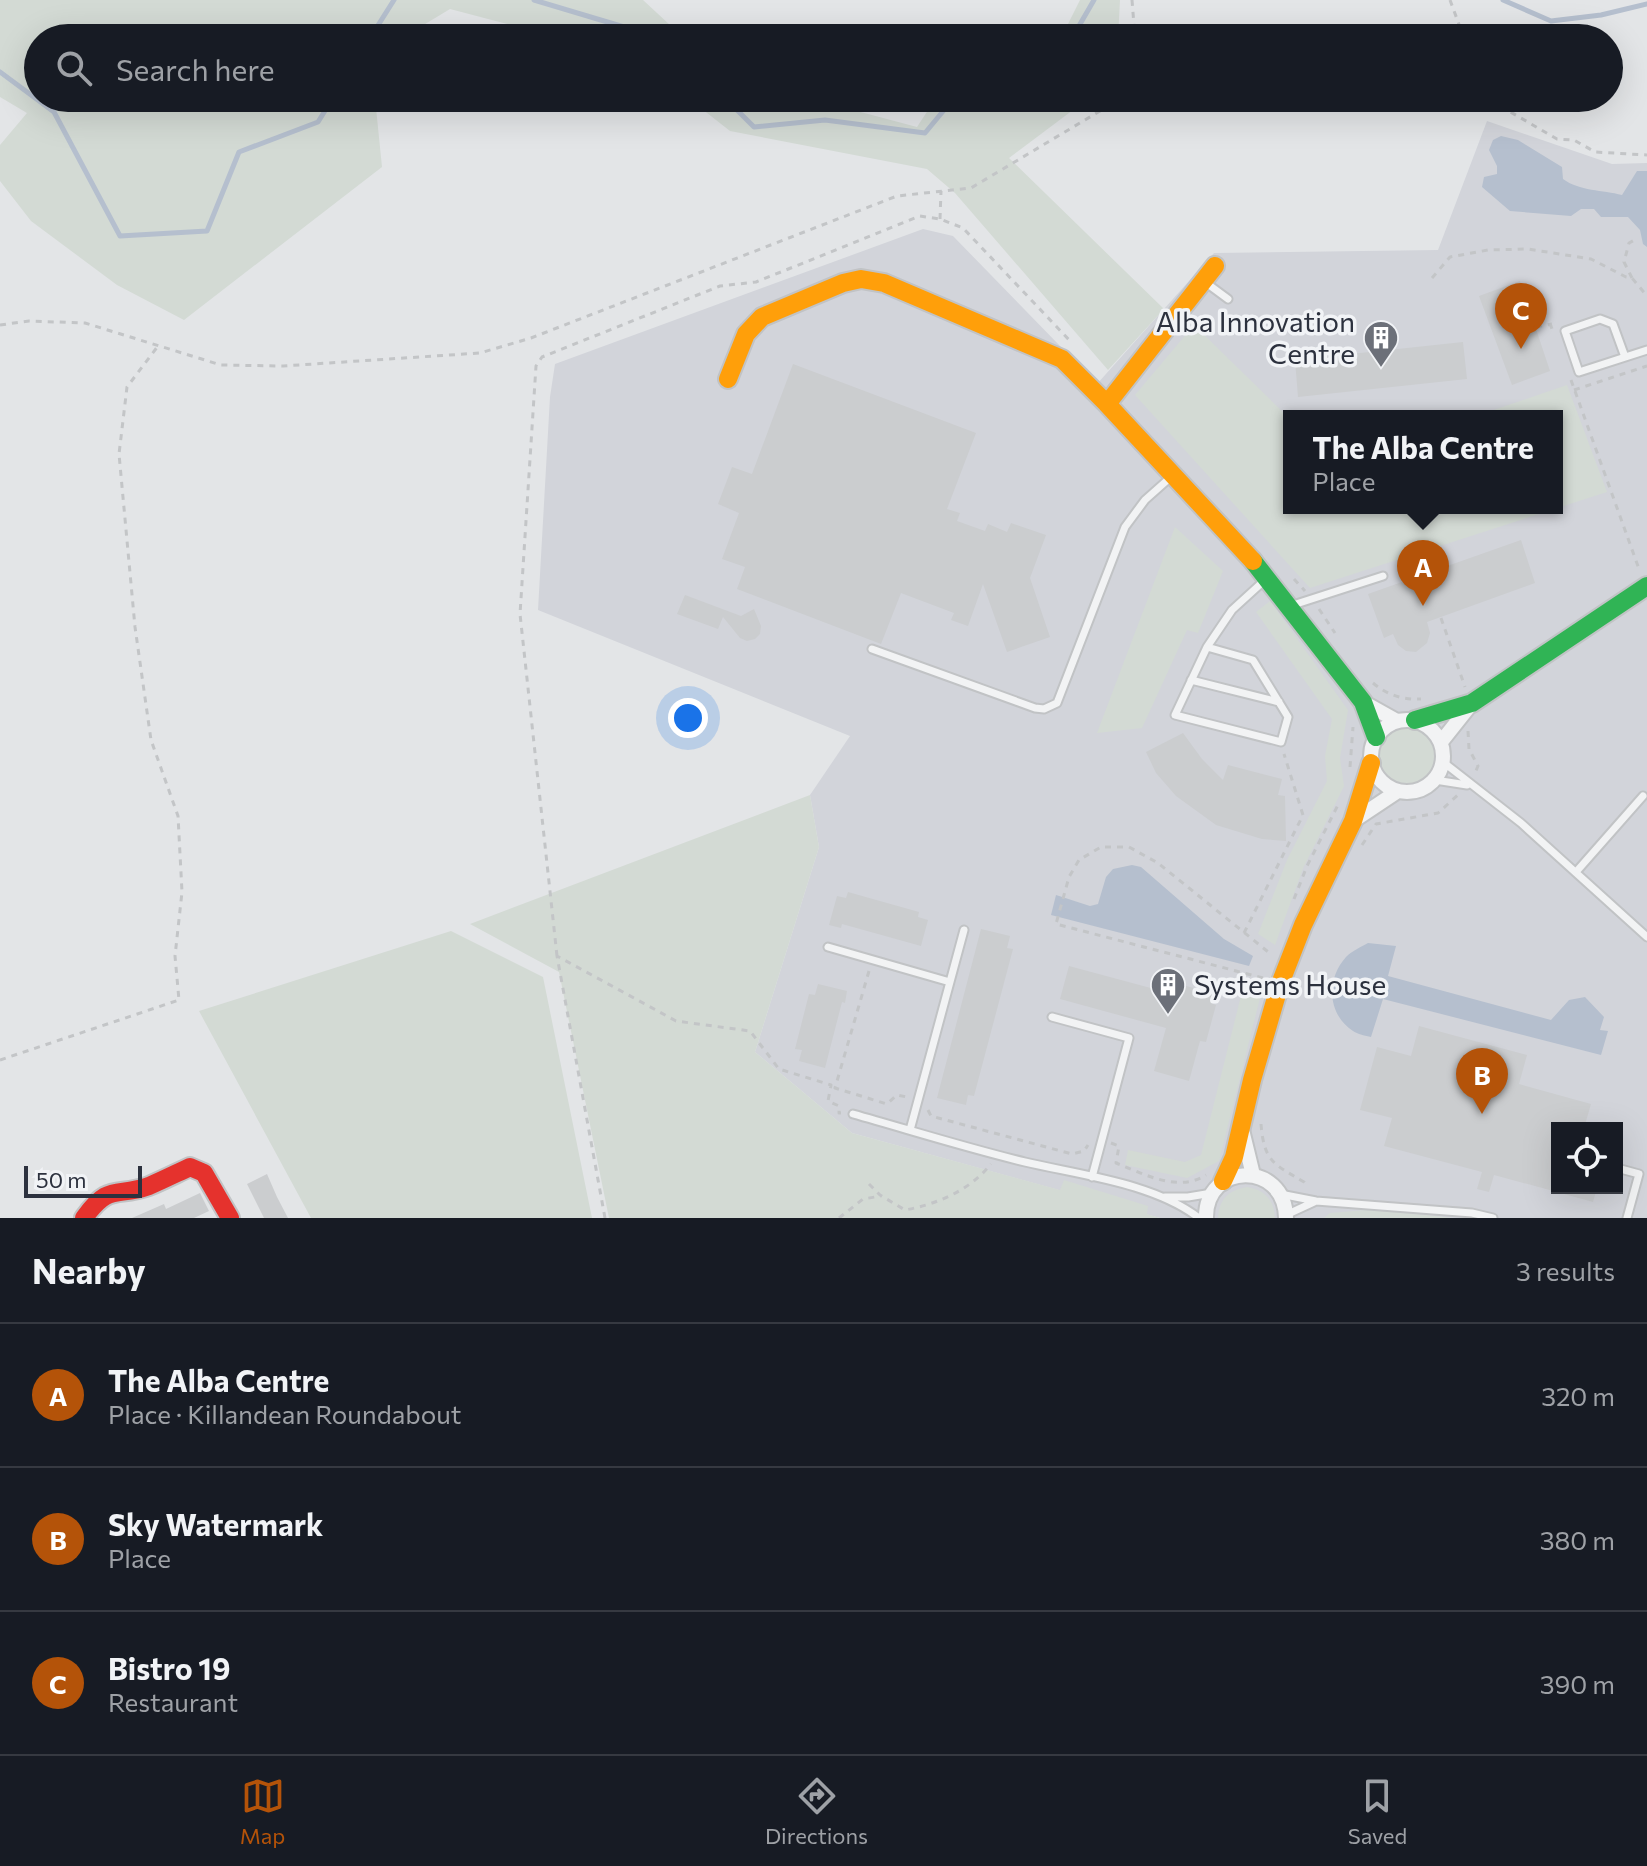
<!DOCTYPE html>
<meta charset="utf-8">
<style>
:root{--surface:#171b24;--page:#242831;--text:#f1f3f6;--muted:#9ea1a6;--line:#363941;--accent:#b45309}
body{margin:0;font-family:Commissioner,sans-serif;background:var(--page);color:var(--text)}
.controls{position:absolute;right:24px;bottom:24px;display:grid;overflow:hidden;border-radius:0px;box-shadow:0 8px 32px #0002}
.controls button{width:72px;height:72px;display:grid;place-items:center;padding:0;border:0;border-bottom:2px solid var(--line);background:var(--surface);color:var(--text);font:40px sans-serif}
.scale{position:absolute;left:24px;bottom:20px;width:118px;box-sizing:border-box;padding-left:8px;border:4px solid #2c313e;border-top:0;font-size:22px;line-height:28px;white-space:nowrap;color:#2c313e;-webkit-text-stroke:6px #f1f3f6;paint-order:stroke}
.you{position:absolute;left:688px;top:718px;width:28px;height:28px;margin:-20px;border:6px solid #fff;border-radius:50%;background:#1a73e8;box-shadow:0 0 0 12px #1a73e833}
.badge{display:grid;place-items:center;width:52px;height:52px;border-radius:50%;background:var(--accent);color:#fff;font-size:26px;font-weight:700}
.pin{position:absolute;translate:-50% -66px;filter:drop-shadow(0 2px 4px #0008)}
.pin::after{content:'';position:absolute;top:42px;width:28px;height:24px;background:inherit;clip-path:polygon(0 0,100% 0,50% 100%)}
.popup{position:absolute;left:1283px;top:410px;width:280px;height:104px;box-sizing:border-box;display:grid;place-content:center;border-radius:0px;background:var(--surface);filter:drop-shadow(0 2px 6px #0005);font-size:26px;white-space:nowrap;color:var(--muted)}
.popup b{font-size:30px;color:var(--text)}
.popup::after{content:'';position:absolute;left:50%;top:100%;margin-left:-16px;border:16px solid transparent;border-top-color:var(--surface)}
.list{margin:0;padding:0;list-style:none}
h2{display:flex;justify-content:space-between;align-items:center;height:104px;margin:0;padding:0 32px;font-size:34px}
h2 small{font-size:26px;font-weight:400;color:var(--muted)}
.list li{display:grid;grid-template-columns:52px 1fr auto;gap:24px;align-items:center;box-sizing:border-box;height:144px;padding:0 32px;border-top:2px solid var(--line)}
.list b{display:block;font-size:30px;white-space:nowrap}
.list p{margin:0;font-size:26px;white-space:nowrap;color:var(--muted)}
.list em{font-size:26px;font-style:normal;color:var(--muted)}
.icon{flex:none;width:44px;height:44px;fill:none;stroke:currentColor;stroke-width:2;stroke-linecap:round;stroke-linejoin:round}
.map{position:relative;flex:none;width:1647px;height:1218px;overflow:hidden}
.search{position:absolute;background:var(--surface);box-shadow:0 8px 32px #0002;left:24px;right:24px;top:24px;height:88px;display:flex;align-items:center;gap:20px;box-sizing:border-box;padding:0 28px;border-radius:44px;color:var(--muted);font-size:30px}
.sheet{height:536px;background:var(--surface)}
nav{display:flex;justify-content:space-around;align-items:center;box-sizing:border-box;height:112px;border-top:2px solid var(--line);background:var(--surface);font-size:22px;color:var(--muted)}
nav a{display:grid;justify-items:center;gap:4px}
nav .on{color:var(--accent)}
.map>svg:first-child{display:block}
.built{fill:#d2d4da;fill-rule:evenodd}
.green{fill:#d3dad4}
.water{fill:#b5bfce}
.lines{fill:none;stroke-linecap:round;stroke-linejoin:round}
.stream{stroke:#b5bfce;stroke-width:5}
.building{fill:#cbcdcf}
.lane-casing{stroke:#c1c3c5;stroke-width:11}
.street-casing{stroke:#c1c3c5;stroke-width:18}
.fast-casing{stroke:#c1c3c5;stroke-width:22}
.slow-casing{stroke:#c1c3c5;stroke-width:22}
.jam-casing{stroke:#c1c3c5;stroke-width:22}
.path{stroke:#c3c5c7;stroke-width:3;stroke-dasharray:6 6;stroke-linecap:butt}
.lane{stroke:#f2f3f4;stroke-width:7}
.street{stroke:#f2f3f4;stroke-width:14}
.fast{stroke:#30b455;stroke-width:18}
.slow{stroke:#ff9f0a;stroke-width:18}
.jam{stroke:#e5322d;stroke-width:18}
.labels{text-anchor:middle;stroke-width:7;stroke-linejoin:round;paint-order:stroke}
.poi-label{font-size:28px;fill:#2c313e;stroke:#f1f3f6;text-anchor:end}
</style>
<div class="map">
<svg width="1647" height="1218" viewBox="0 0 1647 1218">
<rect width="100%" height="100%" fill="#e3e5e7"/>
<path class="built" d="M 1487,121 L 1612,164 L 1647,163 L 1647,1218 L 1160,1218 L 852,1133 L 755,1052 L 819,847 L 810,795 L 850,736 L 538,610 L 550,397 L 555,364 L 923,229 L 953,236 L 1097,384 L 1214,253 L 1438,250 ZM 1289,416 L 1557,416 L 1557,508 L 1289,508 ZM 1557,1128 L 1617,1128 L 1617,1188 L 1557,1188 Z"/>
<path class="green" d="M 0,0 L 643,0 L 684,38 L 561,38 L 450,9 L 402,38 L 38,38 L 38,98 L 375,98 L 382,167 L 184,320 L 117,285 L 31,221 L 0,181 L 0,145 L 27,113 L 0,97 Z
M 1080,0 L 1120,0 L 1118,38 L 1035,38 L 1065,30 Z
M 688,98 L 808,98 L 917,127 L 936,98 L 1089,98 L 1009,158 L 1164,309 L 1108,370 L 955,193 L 927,169 L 730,131 Z
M 1194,325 L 1289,418 L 1289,508 L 1557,508 L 1557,416 L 1476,416 L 1567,385 L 1607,492 L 1310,588 L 1135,395 Z
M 1175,527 L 1223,571 L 1198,633 L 1187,630 L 1142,728 L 1097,733 Z
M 1270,601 L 1348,710 L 1340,758 L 1344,786 L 1304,866 L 1275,945 L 1258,934 L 1287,860 L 1327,781 L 1325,756 L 1332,719 L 1256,612 Z
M1378 756a29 29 0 1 1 58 0a29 29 0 1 1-58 0Z
M 810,795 L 819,847 L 755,1052 L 852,1133 L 1060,1190 L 1064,1180 L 1148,1206 L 1147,1214 L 1160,1218 L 609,1218 L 559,972 L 470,924 Z
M 451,931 L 543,977 L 592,1218 L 311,1218 L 199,1011 Z
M 1245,980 L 1263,986 L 1219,1161 L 1187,1178 L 1125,1165 L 1128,1150 L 1185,1162 L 1201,1155 Z
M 1247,1187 C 1265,1190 1274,1200 1275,1218 L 1218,1218 C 1219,1199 1229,1190 1247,1187 Z
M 1377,1209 L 1452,1218 L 1324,1218 L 1330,1213 Z"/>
<path class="water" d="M 1501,136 L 1518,140 L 1562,167 L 1563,179 C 1579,191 1603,190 1622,195 L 1637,171 L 1647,171 L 1647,247 L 1643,244 L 1640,230 L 1628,217 L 1601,217 L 1594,209 L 1581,209 L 1571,216 L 1510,211 L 1482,187 L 1484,177 L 1497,174 L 1497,166 L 1489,150 L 1493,140 Z
M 1132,865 L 1141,867 L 1224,939 L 1253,956 L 1249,966 L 1051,915 L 1056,895 L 1090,906 L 1098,904 L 1106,877 L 1113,869 Z
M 1368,943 L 1396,946 L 1388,976 L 1551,1020 L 1569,1000 L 1585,997 L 1604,1017 L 1600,1030 L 1608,1031 L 1601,1055 L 1383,999 L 1371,1037 C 1366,1036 1357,1034 1353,1031 C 1327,1014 1326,979 1346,957 C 1352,951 1361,947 1368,943 Z"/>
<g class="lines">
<path class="stream" d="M 534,0 L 661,38
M 1503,0 L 1551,21 L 1601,15 L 1647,4
M 370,38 L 394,0
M 1072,38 L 1094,0
M 0,72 L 54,112 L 120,236 L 207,231 L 239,152 L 318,122 L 333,98
M 725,98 L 754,127 L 825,120 L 925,133 L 954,98"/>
</g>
<path class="building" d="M 1520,281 L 1550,371 L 1512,385 L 1479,296 Z
M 1463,342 L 1467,379 L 1298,397 L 1295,360 Z
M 793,364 L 976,433 L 947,509 L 960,513 L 957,521 L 985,531 L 988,524 L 1007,532 L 1011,523 L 1046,535 L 1030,578 L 1050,637 L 1007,652 L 983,584 L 968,626 L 951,620 L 954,613 L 901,593 L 881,644 L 737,589 L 745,567 L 722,559 L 739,513 L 718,504 L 732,467 L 752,474 Z
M 1521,540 L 1535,583 L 1427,622 L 1430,633 L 1427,643 L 1416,652 L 1406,651 L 1398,645 L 1393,634 L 1384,638 L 1368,594 Z
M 685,595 L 741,616 L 754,609 L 761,626 L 760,634 L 755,639 L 747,641 L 740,638 L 723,617 L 718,629 L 677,614 Z
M 1183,733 L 1202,759 L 1223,780 L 1228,765 L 1282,779 L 1278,795 L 1285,796 L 1286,841 L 1262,839 L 1216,825 L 1176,796 L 1156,773 L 1146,752 Z
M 848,892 L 919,912 L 918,917 L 928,920 L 921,946 L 842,924 L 841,928 L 829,925 L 837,896 L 846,898 Z
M 981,929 L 1010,936 L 1007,948 L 1013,949 L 974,1096 L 968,1095 L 966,1105 L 937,1098 Z
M 1069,966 L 1173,994 L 1176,983 L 1214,994 L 1211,1003 L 1216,1005 L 1206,1042 L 1200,1041 L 1189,1081 L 1154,1071 L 1166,1028 L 1060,999 Z
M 818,984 L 847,991 L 845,1003 L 842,1002 L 825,1068 L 799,1061 L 802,1050 L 795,1049 L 809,994 L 815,995 Z
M 1419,1026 L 1527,1055 L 1519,1084 L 1591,1104 L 1584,1128 L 1557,1128 L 1557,1192 L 1494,1175 L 1489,1192 L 1477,1189 L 1482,1172 L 1384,1146 L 1392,1118 L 1360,1110 L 1377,1047 L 1411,1056 Z
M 267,1174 L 277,1197 L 288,1218 L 264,1218 L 247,1184 Z
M 1558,1188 L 1597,1188 L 1593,1202 L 1557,1192 Z
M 200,1193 L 209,1211 L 194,1218 L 132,1218 L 164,1204 L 166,1209 Z"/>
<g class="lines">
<defs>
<path id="lane" d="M 1205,282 L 1228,299
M 1625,357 L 1613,324 L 1600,319 L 1565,331 L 1579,372 L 1647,350
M 1293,605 L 1383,576
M 1207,647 L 1253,660 L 1288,717 L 1281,742 L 1175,715 L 1207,647 L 1232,610 L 1266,579
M 872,649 L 1035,708 L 1044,709 L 1057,703 L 1125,527 L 1145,500 L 1172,476
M 1191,680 L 1279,702
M 1443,762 L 1521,823 L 1647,937
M 1435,780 L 1467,785
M 1576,872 L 1643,796
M 828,947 L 950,982
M 1052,1017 L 1129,1038 L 1092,1177
M 853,1114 C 910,1130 967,1148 1025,1162 C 1080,1175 1154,1183 1199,1218
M 910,1130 L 964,930
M 1617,1168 L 1639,1174 L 1627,1218
M 1280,1194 L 1316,1201 L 1472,1213 L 1493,1218
M 1165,1197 L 1188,1197 L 1212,1193
M 1286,1215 L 1314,1202"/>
<path id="street" d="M 1363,702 L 1397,721
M1371 756a36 36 0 1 1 72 0a36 36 0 1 1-72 0Z
M 1441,742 L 1472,703
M 1353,821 L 1398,791
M 1243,1134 L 1253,1175
M 1206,1218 C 1205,1162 1285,1160 1286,1218"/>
<path id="fast" d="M 1253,561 L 1363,702 L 1376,737
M 1415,720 L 1472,703 L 1647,586"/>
<path id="slow" d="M 1215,266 L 1107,404 L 1253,561
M 728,379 L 746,334 L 762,317 L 843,283 L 861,279 L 884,283 L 1062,359 L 1107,404
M 1223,1181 L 1234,1157 L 1252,1080 L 1280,984 L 1303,925 L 1353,821 L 1371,763"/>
<path id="jam" d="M 84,1218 C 110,1182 116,1198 149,1186 C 163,1180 177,1173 190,1167 L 204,1173 L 230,1218"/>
</defs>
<use href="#lane" class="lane-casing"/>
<use href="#street" class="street-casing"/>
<use href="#fast" class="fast-casing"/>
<use href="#slow" class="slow-casing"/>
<use href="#jam" class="jam-casing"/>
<path class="path" d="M 1132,0 L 1135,38
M 1450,0 L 1464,38
M 1492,98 L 1495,103 L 1557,139 L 1574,140 L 1595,152 L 1647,155
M 940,219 L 941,191
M 1432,278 L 1450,257 L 1488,250 L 1528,249 L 1591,259 L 1626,277 L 1632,278 L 1647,296
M 1632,278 L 1624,262 L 1629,243 L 1638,238
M 1550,323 L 1553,332
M 0,325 L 29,321 L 85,323 L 221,365 L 283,366 L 480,353 L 531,338 L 897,196 L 971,188 L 1105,108 L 1116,98
M 1536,327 L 1552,324
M 1571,380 L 1639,569
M 1574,390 L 1647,366
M 1294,579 L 1305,591
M 1319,609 L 1335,633
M 1441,618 L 1465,687
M 1373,683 C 1387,695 1403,700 1421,699
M 1468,731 L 1469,749 L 1478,766 L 1475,773
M 1350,767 L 1353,727
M 1362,845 L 1376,824 L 1438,813 L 1459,794
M 1294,899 L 1307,866 L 1338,805
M 1244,933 L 1303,815 L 1284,754
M 557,956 L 520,614 L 536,366 L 542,357 L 720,286 L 756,282 L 920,216 L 940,219 L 963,228 L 1072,343
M 869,971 L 835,1088 L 887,1104 L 897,1095 L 907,1097
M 1263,978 L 1056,924 L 1069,877 L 1079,860 L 1101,847 L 1129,847 L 1158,863 L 1272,955
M 0,1060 L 179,1000 L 175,956 L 182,892 L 178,816 L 151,740 L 135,627 L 119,454 L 127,387 L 158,346
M 928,1110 L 931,1116 L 1072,1154 L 1084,1151 L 1088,1145
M 1261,1124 C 1264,1162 1274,1164 1304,1182 L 1307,1187
M 1111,1143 L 1119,1146 L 1116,1163 C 1144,1174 1178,1193 1206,1175
M 869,1184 L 880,1195 L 905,1210 C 938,1204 970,1190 991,1164
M 605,1218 L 557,956 L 676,1021 L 750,1031 L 779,1069 L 831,1085 L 828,1101 L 839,1106 L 839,1113 L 841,1113
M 839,1218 L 863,1199 L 881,1196"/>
<use href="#lane" class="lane"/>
<use href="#street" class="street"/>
<use href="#fast" class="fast"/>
<use href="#slow" class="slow"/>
<use href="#jam" class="jam"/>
</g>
<defs>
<symbol id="building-pin" viewBox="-11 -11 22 30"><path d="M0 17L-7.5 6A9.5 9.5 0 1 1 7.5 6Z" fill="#6c7079" stroke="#f1f3f6"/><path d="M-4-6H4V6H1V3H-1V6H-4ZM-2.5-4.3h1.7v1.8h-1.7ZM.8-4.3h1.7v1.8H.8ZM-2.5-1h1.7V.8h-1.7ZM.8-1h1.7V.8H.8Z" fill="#fff"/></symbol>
</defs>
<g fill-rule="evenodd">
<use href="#building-pin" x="1361" y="318" width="40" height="54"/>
<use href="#building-pin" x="1148" y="965" width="40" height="54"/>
</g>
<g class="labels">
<g class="poi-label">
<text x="1355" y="332">Alba Innovation<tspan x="1355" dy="32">Centre</tspan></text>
<text x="1194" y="995" text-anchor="start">Systems House</text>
</g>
</g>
</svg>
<div class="controls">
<button><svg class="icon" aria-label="locate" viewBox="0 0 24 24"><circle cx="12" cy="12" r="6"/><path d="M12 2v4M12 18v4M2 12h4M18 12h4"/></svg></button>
</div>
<div class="scale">50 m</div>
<div class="you"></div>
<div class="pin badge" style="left:1423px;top:606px">A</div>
<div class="popup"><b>The Alba Centre</b>Place</div>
<div class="pin badge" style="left:1482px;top:1114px">B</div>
<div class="pin badge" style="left:1521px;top:349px">C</div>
<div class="search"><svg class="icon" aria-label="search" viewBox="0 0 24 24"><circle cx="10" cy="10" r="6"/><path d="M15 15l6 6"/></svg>Search here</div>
</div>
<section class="sheet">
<h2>Nearby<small>3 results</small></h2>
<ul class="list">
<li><span class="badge">A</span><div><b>The Alba Centre</b><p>Place · Killandean Roundabout</p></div><em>320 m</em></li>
<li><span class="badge">B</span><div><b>Sky Watermark</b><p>Place</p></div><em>380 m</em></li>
<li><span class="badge">C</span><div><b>Bistro 19</b><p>Restaurant</p></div><em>390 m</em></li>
</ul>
</section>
<nav>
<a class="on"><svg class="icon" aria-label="map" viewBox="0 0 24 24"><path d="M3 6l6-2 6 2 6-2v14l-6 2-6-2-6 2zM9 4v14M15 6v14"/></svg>Map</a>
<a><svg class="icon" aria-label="directions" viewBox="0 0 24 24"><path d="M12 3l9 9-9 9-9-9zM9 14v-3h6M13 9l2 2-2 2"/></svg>Directions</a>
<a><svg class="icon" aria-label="saved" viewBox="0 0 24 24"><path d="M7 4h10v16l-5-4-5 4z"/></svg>Saved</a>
</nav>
